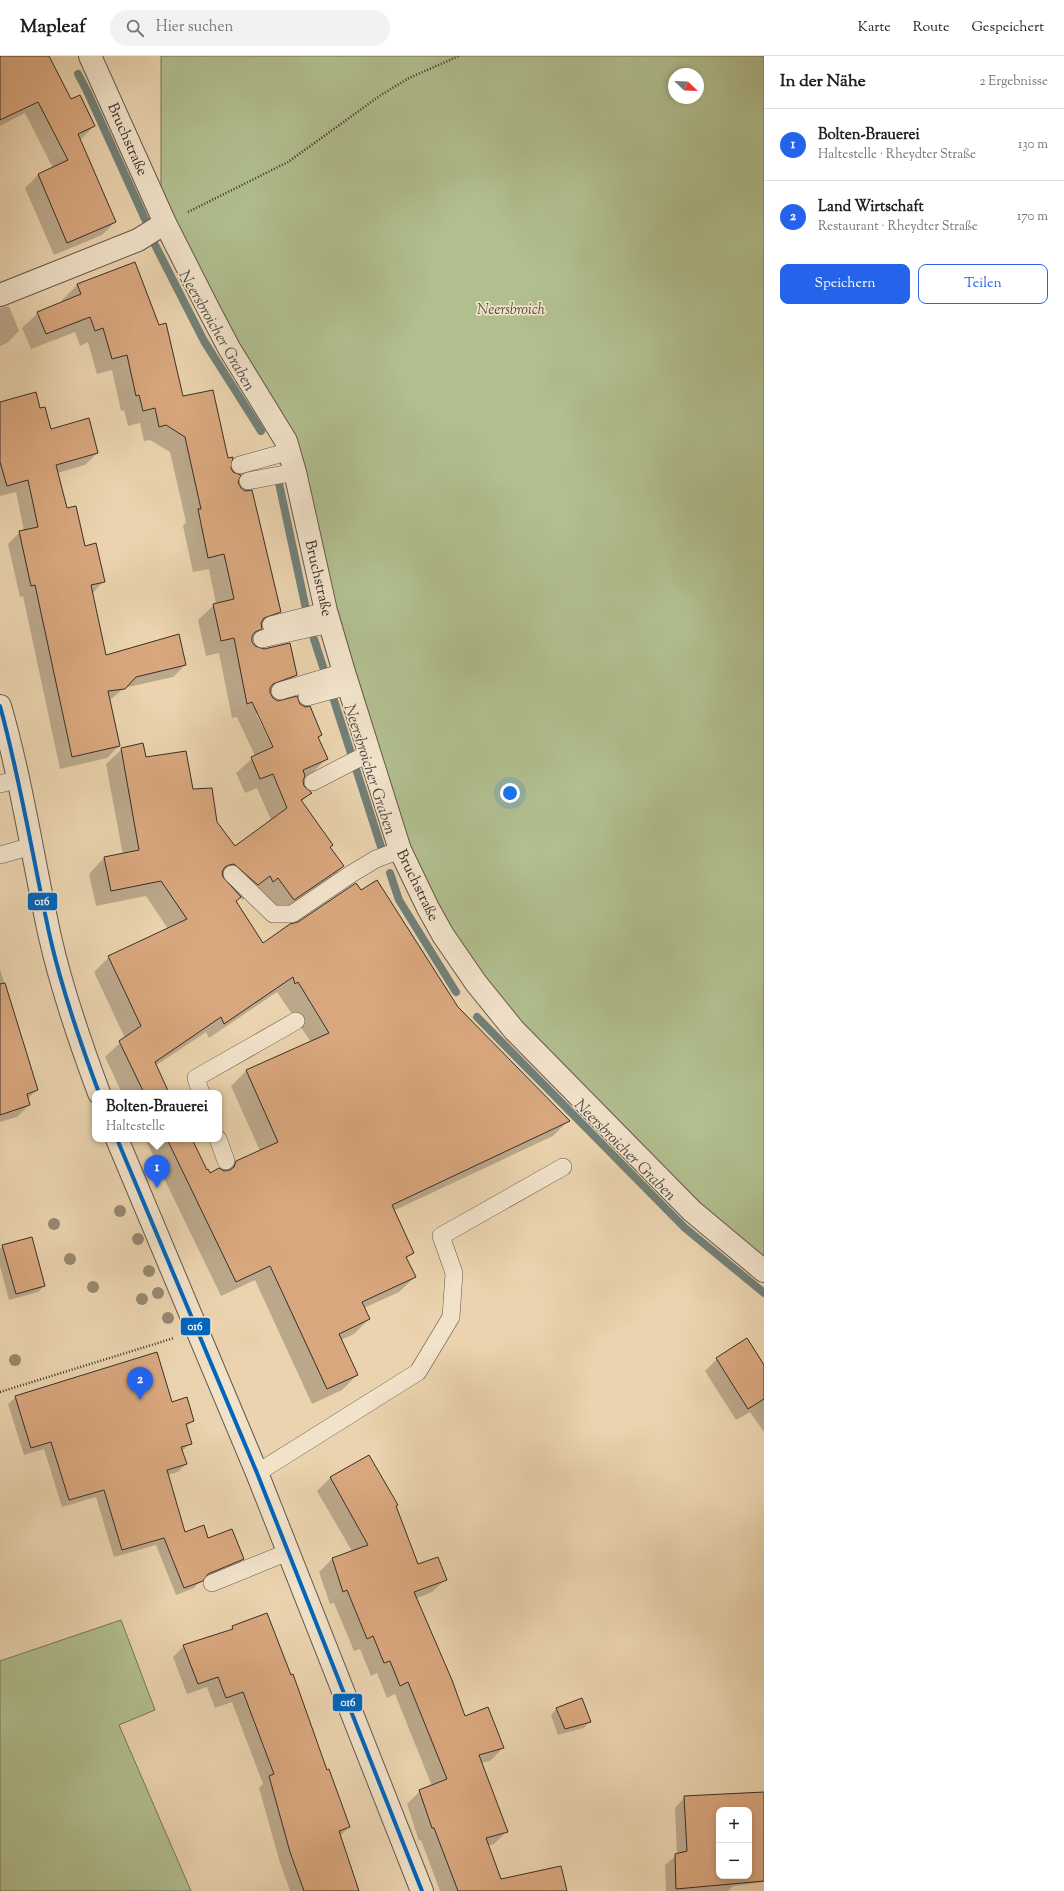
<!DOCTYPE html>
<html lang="de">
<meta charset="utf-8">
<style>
:root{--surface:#fff;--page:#f2f2f2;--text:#202124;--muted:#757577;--line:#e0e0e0;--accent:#2563eb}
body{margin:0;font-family:"Sorts Mill Goudy",serif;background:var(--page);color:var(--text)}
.controls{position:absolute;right:12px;bottom:12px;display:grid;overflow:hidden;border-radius:8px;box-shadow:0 2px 6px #0003}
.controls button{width:36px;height:36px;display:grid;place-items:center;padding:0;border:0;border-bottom:1px solid var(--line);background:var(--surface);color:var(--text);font:20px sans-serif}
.compass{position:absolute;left:668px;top:12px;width:36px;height:36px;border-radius:50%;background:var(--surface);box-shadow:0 2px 6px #0003;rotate:113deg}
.you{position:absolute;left:510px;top:737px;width:14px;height:14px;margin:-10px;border:3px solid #fff;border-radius:50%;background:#1a73e8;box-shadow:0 0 0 6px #1a73e833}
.badge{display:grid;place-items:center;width:26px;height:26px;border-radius:50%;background:var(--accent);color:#fff;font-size:13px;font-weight:700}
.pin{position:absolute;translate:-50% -33px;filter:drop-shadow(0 1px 2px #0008)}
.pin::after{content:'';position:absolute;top:21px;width:14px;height:12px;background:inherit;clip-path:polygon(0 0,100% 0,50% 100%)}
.popup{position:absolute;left:92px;top:1034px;width:130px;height:52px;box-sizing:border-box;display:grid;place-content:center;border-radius:8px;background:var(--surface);filter:drop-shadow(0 1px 3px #0005);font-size:13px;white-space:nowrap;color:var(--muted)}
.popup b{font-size:15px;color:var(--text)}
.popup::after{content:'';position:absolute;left:50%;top:100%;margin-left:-8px;border:8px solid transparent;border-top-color:var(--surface)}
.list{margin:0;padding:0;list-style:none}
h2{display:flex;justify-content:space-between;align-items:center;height:52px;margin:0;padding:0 16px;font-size:17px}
h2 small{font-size:13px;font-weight:400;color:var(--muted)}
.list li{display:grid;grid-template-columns:26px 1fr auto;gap:12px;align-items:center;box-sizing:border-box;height:72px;padding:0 16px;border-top:1px solid var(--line)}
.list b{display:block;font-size:15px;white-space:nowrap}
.list p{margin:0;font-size:13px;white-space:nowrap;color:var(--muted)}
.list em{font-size:13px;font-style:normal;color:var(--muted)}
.actions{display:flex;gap:8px;padding:12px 16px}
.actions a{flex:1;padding:9px 0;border:1px solid var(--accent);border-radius:8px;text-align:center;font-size:14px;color:var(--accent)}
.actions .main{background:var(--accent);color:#fff}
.icon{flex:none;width:22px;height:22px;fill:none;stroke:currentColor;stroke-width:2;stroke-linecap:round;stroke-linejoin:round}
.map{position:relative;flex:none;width:764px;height:1835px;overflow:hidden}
header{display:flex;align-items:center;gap:24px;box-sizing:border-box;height:56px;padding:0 20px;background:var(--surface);border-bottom:1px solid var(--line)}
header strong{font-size:19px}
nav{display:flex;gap:22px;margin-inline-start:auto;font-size:14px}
.search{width:280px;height:36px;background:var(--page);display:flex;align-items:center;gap:10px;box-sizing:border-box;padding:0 14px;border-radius:22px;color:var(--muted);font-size:15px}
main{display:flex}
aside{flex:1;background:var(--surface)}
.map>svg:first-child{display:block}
.green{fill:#b1be8e;stroke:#76765b;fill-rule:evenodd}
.shadow{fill:#0003;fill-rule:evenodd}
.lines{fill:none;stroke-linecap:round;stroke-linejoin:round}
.stream{stroke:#728078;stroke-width:8}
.building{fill:#d9a77e;stroke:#3a2e28;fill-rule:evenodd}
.service-casing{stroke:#66574a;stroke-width:18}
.minor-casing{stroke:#66574a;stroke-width:24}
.path{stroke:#3a2e28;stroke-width:2.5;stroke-dasharray:1 2;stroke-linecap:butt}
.service{stroke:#f1e2ca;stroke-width:17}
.minor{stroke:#f1e2ca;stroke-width:22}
.bus-1-casing{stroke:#f1e2ca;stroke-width:7}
.bus-1{stroke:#0065bd;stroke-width:4}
.tree{fill:#96886f}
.labels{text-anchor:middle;stroke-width:3.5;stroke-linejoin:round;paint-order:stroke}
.street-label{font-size:15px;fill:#3a2e28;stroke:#f1e2ca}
.park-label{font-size:15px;font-style:italic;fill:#524b3c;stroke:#f1e2ca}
.water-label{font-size:16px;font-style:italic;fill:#4d4943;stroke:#f1e2ca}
.line-badge{stroke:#f1e2ca;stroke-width:1.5}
.badge-label{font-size:11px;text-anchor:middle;font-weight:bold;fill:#fff}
</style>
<header>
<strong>Mapleaf</strong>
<div class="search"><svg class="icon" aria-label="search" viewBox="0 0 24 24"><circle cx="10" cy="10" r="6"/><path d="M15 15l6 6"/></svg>Hier suchen</div>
<nav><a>Karte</a><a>Route</a><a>Gespeichert</a></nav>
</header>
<main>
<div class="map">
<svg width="764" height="1835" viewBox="0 0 764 1835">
<rect width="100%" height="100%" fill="#ead3ae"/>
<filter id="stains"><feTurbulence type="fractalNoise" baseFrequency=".005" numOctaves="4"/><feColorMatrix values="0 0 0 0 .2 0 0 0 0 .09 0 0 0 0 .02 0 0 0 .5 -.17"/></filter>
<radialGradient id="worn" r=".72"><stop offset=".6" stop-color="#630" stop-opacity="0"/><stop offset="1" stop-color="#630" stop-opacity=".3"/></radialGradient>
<path class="green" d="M 161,0 L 764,0 L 764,1205 L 702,1154 L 487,930 L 423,831 L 348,607 L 297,390 L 222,265 L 161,144 ZM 674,18 L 698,18 L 698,42 L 674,42 Z
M 121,1564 L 155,1654 L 119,1669 L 191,1835 L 0,1835 L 0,1605 Z"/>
<path class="shadow" d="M 0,0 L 48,0 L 71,44 L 94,70 L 80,84 L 115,166 L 102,179 L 54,199 L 25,132 L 38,119 L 53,112 L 25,57 L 0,70 Z
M 134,207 L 182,341 L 229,412 L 237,427 L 279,556 L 251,582 L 254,591 L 296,619 L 281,634 L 269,638 L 273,643 L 278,646 L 299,649 L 321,679 L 318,682 L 326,703 L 311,718 L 303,722 L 303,731 L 311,737 L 301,746 L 343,810 L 328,826 L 279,859 L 254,835 L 242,844 L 240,841 L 236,845 L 263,888 L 458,952 L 568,1065 L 553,1080 L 393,1155 L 412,1197 L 406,1203 L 415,1221 L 399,1236 L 364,1252 L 369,1263 L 354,1278 L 341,1284 L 357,1319 L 342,1334 L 312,1348 L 255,1224 L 221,1240 L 145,1083 L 191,1083 L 206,1115 L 209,1118 L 226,1116 L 236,1106 L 260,1095 L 231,1030 L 246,1015 L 311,986 L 277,936 L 209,982 L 206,976 L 155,1010 L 168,1037 L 122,1037 L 105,1001 L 125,982 L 94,916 L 109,901 L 168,873 L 146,840 L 96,850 L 89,818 L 104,802 L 123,799 L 106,708 L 122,693 L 145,702 L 193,734 L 235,791 L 271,764 L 257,732 L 245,737 L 236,717 L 255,700 L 237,661 L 232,662 L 219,597 L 206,600 L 198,564 L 214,549 L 216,548 L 209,513 L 193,516 L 183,470 L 186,466 L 170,396 L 150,384 L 144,385 L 140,367 L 128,370 L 124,354 L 121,355 L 112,314 L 97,318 L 88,286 L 80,290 L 75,276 L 31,293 L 22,272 L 38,257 L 63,246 L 62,244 L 77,229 ZM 256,658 L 259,658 L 276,695 L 275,696 Z
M 9,250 L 19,275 L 7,287 L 0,290 L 0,252 Z
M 0,347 L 40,353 L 50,374 L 97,397 L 85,409 L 57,417 L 66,454 L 84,491 L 104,525 L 92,538 L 105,600 L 185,609 L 173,621 L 124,632 L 109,645 L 119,690 L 107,702 L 60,713 L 23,540 L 20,541 L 8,488 L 20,476 L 24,475 L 16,436 L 0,440 Z
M 0,913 L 37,1034 L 27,1043 L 29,1049 L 17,1061 L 0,1066 Z
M 3,1190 L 44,1230 L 38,1236 L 9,1244 L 0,1210 L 0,1193 Z
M 747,1284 L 764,1311 L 764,1376 L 750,1356 L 736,1364 L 705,1315 L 717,1303 Z
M 16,1341 L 171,1347 L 192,1365 L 186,1371 L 191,1387 L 182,1395 L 186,1408 L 178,1416 L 167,1419 L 184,1477 L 208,1483 L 243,1503 L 236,1510 L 201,1524 L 194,1532 L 176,1539 L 156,1489 L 114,1501 L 96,1441 L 62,1451 L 44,1393 L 24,1399 L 8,1348 Z
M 369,1400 L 395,1451 L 418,1509 L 445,1524 L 432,1536 L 415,1543 L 464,1661 L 503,1692 L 490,1705 L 481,1707 L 507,1775 L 494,1788 L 488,1790 L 501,1824 L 566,1835 L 440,1835 L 421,1784 L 419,1785 L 407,1748 L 420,1735 L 432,1730 L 395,1638 L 387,1642 L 377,1617 L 371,1620 L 360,1593 L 354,1595 L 334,1547 L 330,1548 L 319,1516 L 332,1503 L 352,1495 L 317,1435 L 330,1422 Z
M 233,1571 L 326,1715 L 349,1771 L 340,1780 L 358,1835 L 290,1835 L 280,1807 L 259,1732 L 263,1728 L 232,1646 L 215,1652 L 207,1631 L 187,1638 L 173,1601 L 184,1590 L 229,1575 Z
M 557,1652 L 590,1665 L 584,1672 L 558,1679 L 551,1659 Z
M 764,1737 L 764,1826 L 733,1830 L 728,1835 L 666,1835 L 665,1809 L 677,1799 L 675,1752 L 685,1741 ZM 719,1754 L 749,1754 L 749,1820 L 719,1820 Z"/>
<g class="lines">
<path class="stream" d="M 78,18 L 87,35 L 145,163
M 153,185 L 204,285 L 261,375
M 277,418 L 306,553
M 314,583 L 325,617
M 331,635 L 384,800
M 390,817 L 399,844 L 456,936
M 477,961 L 685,1172 L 764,1237"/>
</g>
<path class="building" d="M 0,0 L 49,0 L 71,43 L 80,39 L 95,70 L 78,78 L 116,166 L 67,187 L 38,118 L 68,104 L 38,46 L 0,64 Z
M 135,206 L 159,269 L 166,267 L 183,340 L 213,334 L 228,402 L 233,401 L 231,412 L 233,416 L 241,419 L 238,426 L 241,432 L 245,435 L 252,434 L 281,556 L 264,562 L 261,567 L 262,573 L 255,576 L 252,580 L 252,586 L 255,590 L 264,593 L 290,587 L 297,619 L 273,628 L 270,632 L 270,637 L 273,642 L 278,645 L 297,640 L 300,648 L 305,651 L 310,650 L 322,679 L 318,681 L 328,703 L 303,714 L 305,720 L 303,725 L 304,730 L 312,737 L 301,744 L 333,789 L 330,791 L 344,810 L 294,844 L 278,822 L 273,826 L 270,820 L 258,829 L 234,808 L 229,809 L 225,811 L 222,816 L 223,821 L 241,841 L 236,845 L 263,887 L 290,868 L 298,866 L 356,827 L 361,834 L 377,824 L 458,951 L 570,1065 L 392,1149 L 414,1197 L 406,1201 L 416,1221 L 362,1246 L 370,1263 L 339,1278 L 358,1319 L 327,1333 L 270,1210 L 236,1226 L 167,1083 L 192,1083 L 207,1114 L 208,1113 L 210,1117 L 219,1112 L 224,1115 L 230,1114 L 234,1111 L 236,1105 L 278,1086 L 246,1014 L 329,977 L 298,926 L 295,928 L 293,921 L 224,968 L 221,961 L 155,1006 L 169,1037 L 144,1037 L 119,985 L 141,970 L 108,900 L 187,863 L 161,825 L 111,835 L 104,801 L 139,794 L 121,692 L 143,687 L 146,701 L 186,695 L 193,733 L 212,732 L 217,766 L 235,790 L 287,752 L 273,718 L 260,723 L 251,701 L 273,691 L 252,646 L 247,648 L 234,582 L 221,585 L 213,548 L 234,543 L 224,498 L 208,502 L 198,453 L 201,453 L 185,381 L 166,369 L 159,371 L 155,352 L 143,355 L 139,339 L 136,340 L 127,299 L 112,303 L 103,272 L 95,275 L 90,261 L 46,278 L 37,256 L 81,238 L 77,228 Z
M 36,336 L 40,352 L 45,351 L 51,373 L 89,362 L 98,397 L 56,409 L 67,452 L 76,450 L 85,490 L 96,487 L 105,526 L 91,529 L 106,599 L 179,578 L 186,609 L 136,621 L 125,633 L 108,635 L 120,690 L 72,701 L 35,529 L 31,530 L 19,475 L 38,471 L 28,424 L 7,430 L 0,406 L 0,346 Z
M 5,927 L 38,1034 L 27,1038 L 30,1049 L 0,1059 L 0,928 Z
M 32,1181 L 45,1230 L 16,1238 L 2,1189 Z
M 747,1282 L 764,1309 L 764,1343 L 748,1353 L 716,1302 Z
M 157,1296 L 172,1346 L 187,1341 L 194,1365 L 186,1368 L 192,1388 L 181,1391 L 187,1408 L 167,1414 L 185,1476 L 204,1469 L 208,1482 L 232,1473 L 244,1503 L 208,1518 L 203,1525 L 184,1532 L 164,1482 L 122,1494 L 104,1434 L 69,1444 L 51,1386 L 31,1392 L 15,1340 Z
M 369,1399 L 398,1449 L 396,1450 L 418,1508 L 438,1501 L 447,1524 L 414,1536 L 452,1624 L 465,1660 L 488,1651 L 504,1692 L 479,1699 L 508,1776 L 486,1782 L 501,1823 L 561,1810 L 567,1835 L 458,1835 L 434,1772 L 432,1772 L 419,1734 L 447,1723 L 408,1626 L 400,1630 L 390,1605 L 384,1607 L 373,1580 L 367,1583 L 347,1534 L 343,1536 L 332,1502 L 368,1489 L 330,1421 Z
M 267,1557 L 291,1619 L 293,1618 L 327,1714 L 329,1713 L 350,1771 L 339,1775 L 359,1835 L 304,1835 L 290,1796 L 269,1720 L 274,1718 L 243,1636 L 226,1642 L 218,1621 L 198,1628 L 183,1589 L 233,1573 L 232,1570 Z
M 582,1642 L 591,1666 L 565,1673 L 556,1652 Z
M 764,1736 L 764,1825 L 676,1833 L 675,1798 L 687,1795 L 684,1740 ZM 719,1754 L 749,1754 L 749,1820 L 719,1820 Z"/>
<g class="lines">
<defs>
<path id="service" d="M 240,409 L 290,395
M 248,425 L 295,416
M 271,569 L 326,555
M 262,583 L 330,568
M 280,635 L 344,616
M 307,641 L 348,630
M 313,726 L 369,697
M 0,728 L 18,723
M 0,799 L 32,790
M 232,818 L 273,858 L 292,858 L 351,818 L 376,803 L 400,794
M 201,1037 L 196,1022 L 296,965
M 218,1083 L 226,1105
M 257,1417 L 418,1316 L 451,1261 L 454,1217 L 441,1180 L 563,1111
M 212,1527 L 288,1496"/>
<path id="minor" d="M 90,0 L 165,167 L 208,252 L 229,292 L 286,385 L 295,416 L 326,555 L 344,616 L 400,794 L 428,852 L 443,879 L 476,927 L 514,974 L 692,1155 L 764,1215
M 0,239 L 138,184 L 165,167
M 0,650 C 22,726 33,804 50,881 C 62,934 80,986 99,1037
M 117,1083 L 257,1417 L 422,1835"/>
</defs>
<use href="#service" class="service-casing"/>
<use href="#minor" class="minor-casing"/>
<path class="path" d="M 188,156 L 288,106 L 381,39 L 409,22 L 459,0
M 0,1336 L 174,1282"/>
<use href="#service" class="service"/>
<use href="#minor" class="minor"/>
<defs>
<path id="bus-1" d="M 0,650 C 21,726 33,804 50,881 C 62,934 80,986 99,1037
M 117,1083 L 257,1417 L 422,1835"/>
</defs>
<use href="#bus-1" class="bus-1-casing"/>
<use href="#bus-1" class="bus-1"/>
</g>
<g class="tree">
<circle cx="120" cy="1155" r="6"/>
<circle cx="54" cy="1168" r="6"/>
<circle cx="138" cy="1183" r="6"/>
<circle cx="70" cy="1203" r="6"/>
<circle cx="149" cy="1215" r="6"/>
<circle cx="93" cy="1231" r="6"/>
<circle cx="158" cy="1237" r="6"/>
<circle cx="142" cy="1243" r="6"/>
<circle cx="168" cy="1262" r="6"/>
<circle cx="15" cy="1304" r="6"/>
</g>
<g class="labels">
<g class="street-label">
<text transform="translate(128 83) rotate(66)" y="5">Bruchstraße</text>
<text transform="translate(319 522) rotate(77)" y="5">Bruchstraße</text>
<text transform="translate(418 829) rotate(64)" y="5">Bruchstraße</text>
</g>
<g class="park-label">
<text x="511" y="258">Neersbroich</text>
</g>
<g class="water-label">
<text transform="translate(218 274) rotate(60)" y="6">Neersbroicher Graben</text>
<text transform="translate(371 713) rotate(72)" y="6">Neersbroicher Graben</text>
<text transform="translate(626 1093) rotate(45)" y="6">Neersbroicher Graben</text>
</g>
</g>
<g class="line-badge">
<rect x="27" y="836" width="31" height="19" rx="4" fill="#0065bd"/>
<rect x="180" y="1261" width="31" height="19" rx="4" fill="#0065bd"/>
<rect x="332" y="1637" width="31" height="19" rx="4" fill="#0065bd"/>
</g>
<g class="badge-label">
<text x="42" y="849">016</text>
<text x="195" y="1274">016</text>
<text x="348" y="1650">016</text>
</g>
<rect width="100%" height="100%" filter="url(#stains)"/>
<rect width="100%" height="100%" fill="url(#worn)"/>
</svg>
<div class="controls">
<button>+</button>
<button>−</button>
</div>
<svg class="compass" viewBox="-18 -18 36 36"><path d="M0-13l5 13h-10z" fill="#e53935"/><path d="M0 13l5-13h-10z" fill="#757577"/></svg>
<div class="you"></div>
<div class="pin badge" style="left:157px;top:1132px">1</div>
<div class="popup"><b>Bolten-Brauerei</b>Haltestelle</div>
<div class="pin badge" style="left:140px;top:1344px">2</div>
</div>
<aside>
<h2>In der Nähe<small>2 Ergebnisse</small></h2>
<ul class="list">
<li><span class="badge">1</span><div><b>Bolten-Brauerei</b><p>Haltestelle · Rheydter Straße</p></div><em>130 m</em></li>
<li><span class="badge">2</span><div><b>Land Wirtschaft</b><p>Restaurant · Rheydter Straße</p></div><em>170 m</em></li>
</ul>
<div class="actions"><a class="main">Speichern</a><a>Teilen</a></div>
</aside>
</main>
